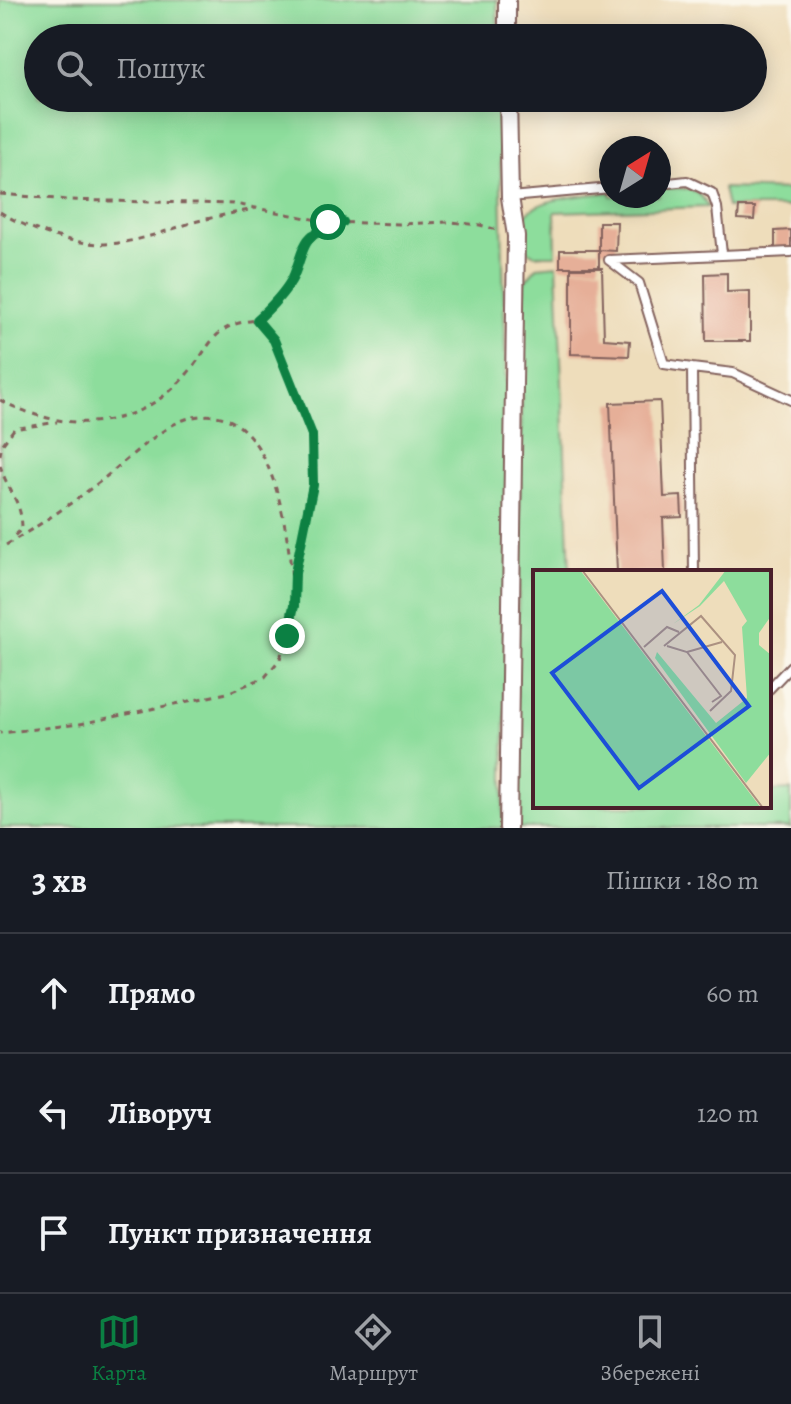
<!DOCTYPE html>
<html lang="uk">
<meta charset="utf-8">
<style>
:root{--surface:#171b24;--page:#242831;--text:#f1f3f6;--muted:#9ea1a6;--line:#363941;--accent:#0b8043}
body{margin:0;font-family:Alegreya,serif;background:var(--page);color:var(--text)}
.compass{position:absolute;left:599px;top:136px;width:72px;height:72px;border-radius:50%;background:var(--surface);box-shadow:0 4px 20px #0003;rotate:37deg}
.stop{position:absolute;width:24px;height:24px;margin:-18px;border:6px solid #0b8043;border-radius:50%;background:#fff}
.stop.end{background:#0b8043;border-color:#fff;box-shadow:0 2px 8px #0008}
.list{margin:0;padding:0;list-style:none}
h2{display:flex;justify-content:space-between;align-items:center;height:104px;margin:0;padding:0 32px;font-size:34px}
h2 small{font-size:26px;font-weight:400;color:var(--muted)}
.list li{display:grid;grid-template-columns:52px 1fr auto;gap:24px;align-items:center;box-sizing:border-box;height:120px;padding:0 32px;border-top:2px solid var(--line)}
.list b{display:block;font-size:30px;white-space:nowrap}
.list em{font-size:26px;font-style:normal;color:var(--muted)}
.icon{flex:none;width:44px;height:44px;fill:none;stroke:currentColor;stroke-width:2;stroke-linecap:round;stroke-linejoin:round}
.map{position:relative;flex:none;width:791px;height:828px;overflow:hidden}
.search{position:absolute;background:var(--surface);box-shadow:0 4px 20px #0003;left:24px;right:24px;top:24px;height:88px;display:flex;align-items:center;gap:20px;box-sizing:border-box;padding:0 28px;border-radius:44px;color:var(--muted);font-size:30px}
.sheet{height:464px;background:var(--surface)}
nav{display:flex;justify-content:space-around;align-items:center;box-sizing:border-box;height:112px;border-top:2px solid var(--line);background:var(--surface);font-size:22px;color:var(--muted)}
nav a{display:grid;justify-items:center;gap:4px}
nav .on{color:var(--accent)}
.map>svg:first-child{display:block}
.green{fill:#8ddd9c;stroke:#6c7e64;stroke-width:2}
.building{fill:#e6af98}
.lines{fill:none;stroke-linecap:round;stroke-linejoin:round}
.service-casing{stroke:#83625d;stroke-width:12}
.minor-casing{stroke:#83625d;stroke-width:20}
.path{stroke:#83625d;stroke-width:3;stroke-dasharray:6 6;stroke-linecap:butt}
.service{stroke:#fff;stroke-width:8}
.minor{stroke:#fff;stroke-width:16}
.route{stroke:#0b8043;stroke-width:10}
.inset-road{fill:none;stroke:#ac9181;stroke-width:2}
.view{fill:#1d4ed8;fill-opacity:0.15;stroke:#1d4ed8;stroke-width:4}
.inset-edge{fill:none;stroke:#4a1f2b;stroke-width:4}
</style>
<div class="map">
<svg width="791" height="828" viewBox="0 0 791 828">
<rect width="100%" height="100%" fill="#fbf7ec"/>
<filter id="ink" filterUnits="userSpaceOnUse"><feTurbulence type="fractalNoise" baseFrequency=".0125" numOctaves="2"/><feDisplacementMap in="SourceGraphic" scale="16" xChannelSelector="R" yChannelSelector="G"/><feConvolveMatrix kernelMatrix="1 2 1 2 8 2 1 2 1" color-interpolation-filters="sRGB"/></filter>
<filter id="wash" filterUnits="userSpaceOnUse"><feTurbulence type="fractalNoise" baseFrequency=".006" numOctaves="4" result="noise"/><feDisplacementMap in="SourceGraphic" scale="32" xChannelSelector="R" yChannelSelector="G"/><feGaussianBlur stdDeviation="1.8" result="paint"/><feColorMatrix in="noise" values="0 0 0 0 0 0 0 0 0 0 0 0 0 0 0 0 0 1.4 0 .05"/><feComposite in="paint" operator="in"/></filter>
<g filter="url(#wash)">
<rect width="100%" height="100%" fill="#edb"/>
<path class="green" d="M 0,0 L 497,0 L 498,38 L 38,38 L 38,98 L 499,98 L 509,510 L 503,828 L 0,828 Z
M 659,188 C 681,188 699,185 708,207 L 555,212 L 556,255 L 535,255 L 519,246 C 520,238 520,228 523,220 C 531,197 589,195 611,192 L 611,196 L 659,196 Z
M 723,188 L 791,190 L 791,207 L 727,207 Z
M 557,265 L 570,572 L 535,572 L 535,806 L 769,806 L 769,791 L 791,790 L 791,828 L 514,828 L 524,282 L 537,267 Z"/>
<g id="blocks">
<path class="building" d="M 739,207 L 755,207 L 754,220 L 738,219 Z
M 599,222 L 617,222 L 616,251 L 599,250 Z
M 791,230 L 791,249 L 775,250 L 775,231 Z
M 560,250 L 599,250 L 599,267 L 560,267 Z
M 571,268 L 602,268 L 604,339 L 630,341 L 629,356 L 571,354 Z
M 727,273 L 727,292 L 750,291 L 750,341 L 706,341 L 705,274 Z
M 660,401 L 664,497 L 681,496 L 682,517 L 663,518 L 665,572 L 617,572 L 610,403 Z"/>
</g>
</g>
<g filter="url(#ink)">
<use href="#blocks" fill-opacity="0" stroke="#83625d" stroke-width="2"/>
<g class="lines">
<defs>
<path id="service" d="M 659,184 L 687,181 L 712,193 L 717,207 L 722,254
M 510,197 L 611,188
M 609,260 L 639,283 L 664,364 L 692,368 L 694,572
M 609,260 L 791,252
M 692,368 L 733,373 L 791,400
M 769,689 L 791,666"/>
<path id="minor" d="M 507,0 L 507,38
M 508,828 L 516,236 L 510,197 L 508,98"/>
</defs>
<use href="#service" class="service-casing"/>
<use href="#minor" class="minor-casing"/>
<path class="path" d="M 0,194 L 67,200 L 235,204 L 328,222 L 399,224 L 451,222 L 480,225 L 497,230
M 0,212 C 30,230 69,244 105,244 C 136,243 165,231 194,222 C 214,217 234,213 254,209
M 257,320 C 270,308 282,297 291,282 C 298,269 299,247 311,237 C 318,231 331,228 340,224
M 0,400 C 65,434 137,432 187,374 C 213,344 212,324 257,320 L 274,340 L 312,435 L 313,485 L 295,573 L 294,606 L 280,659 L 265,677 L 227,693 L 80,724 L 0,733
M 0,455 L 2,445 L 14,429 L 57,422
M 0,465 C 7,491 22,500 22,529 L 11,539
M 6,545 C 40,525 71,504 102,480 C 125,462 159,428 186,419 C 273,391 288,532 293,589"/>
<use href="#service" class="service"/>
<use href="#minor" class="minor"/>
</g>
</g>
<g class="lines" filter="url(#ink)">
<path class="route" d="M 287,636 L 294,606 L 295,573 L 313,485 L 312,435 L 274,340 L 257,320 C 270,308 282,296 291,281 C 299,268 301,244 313,235 C 322,230 334,226 343,222 L 328,222"/>
</g>
<g transform="translate(533 570)">
<rect width="238" height="238" fill="#edb"/>
<path d="M 47,0 L 228,238 L 0,238 L 0,1 ZM 193,0 L 238,0 L 238,46 L 226,63 L 226,75 L 238,85 L 238,182 L 213,213 L 122,88 L 124,82 L 183,153 L 214,128 L 209,57 L 214,51 L 191,11 L 167,36 L 140,54 L 166,35 Z" fill="#8ddd9c"/>
<path class="inset-road" d="M 49,0 L 230,238M 131,76 L 168,46 L 202,85 L 198,121 L 177,141M 134,76 L 154,82 L 188,126 L 179,132M 111,77 L 134,57 L 146,62M 154,82 L 189,72"/>
<path class="view" d="M 129,21 L 216,136 L 106,218 L 19,103 Z"/>
<rect width="238" height="238" class="inset-edge"/>
</g>
</svg>
<svg class="compass" viewBox="-18 -18 36 36"><path d="M0-13l5 13h-10z" fill="#e53935"/><path d="M0 13l5-13h-10z" fill="#9ea1a6"/></svg>
<div class="stop" style="left:328px;top:222px"></div>
<div class="stop end" style="left:287px;top:636px"></div>
<div class="search"><svg class="icon" aria-label="search" viewBox="0 0 24 24"><circle cx="10" cy="10" r="6"/><path d="M15 15l6 6"/></svg>Пошук</div>
</div>
<section class="sheet">
<h2>3 хв<small>Пішки · 180 m</small></h2>
<ul class="list">
<li><svg class="icon" aria-label="ahead" viewBox="0 0 24 24"><path d="M12 20V5M6 11l6-6 6 6"/></svg><div><b>Прямо</b></div><em>60 m</em></li>
<li><svg class="icon" aria-label="left" viewBox="0 0 24 24"><path d="M17 20v-9H6M10 6l-5 5 5 5"/></svg><div><b>Ліворуч</b></div><em>120 m</em></li>
<li><svg class="icon" aria-label="arrive" viewBox="0 0 24 24"><path d="M6 21V4h12l-3 4 3 4H6"/></svg><div><b>Пункт призначення</b></div></li>
</ul>
</section>
<nav>
<a class="on"><svg class="icon" aria-label="map" viewBox="0 0 24 24"><path d="M3 6l6-2 6 2 6-2v14l-6 2-6-2-6 2zM9 4v14M15 6v14"/></svg>Карта</a>
<a><svg class="icon" aria-label="directions" viewBox="0 0 24 24"><path d="M12 3l9 9-9 9-9-9zM9 14v-3h6M13 9l2 2-2 2"/></svg>Маршрут</a>
<a><svg class="icon" aria-label="saved" viewBox="0 0 24 24"><path d="M7 4h10v16l-5-4-5 4z"/></svg>Збережені</a>
</nav>
